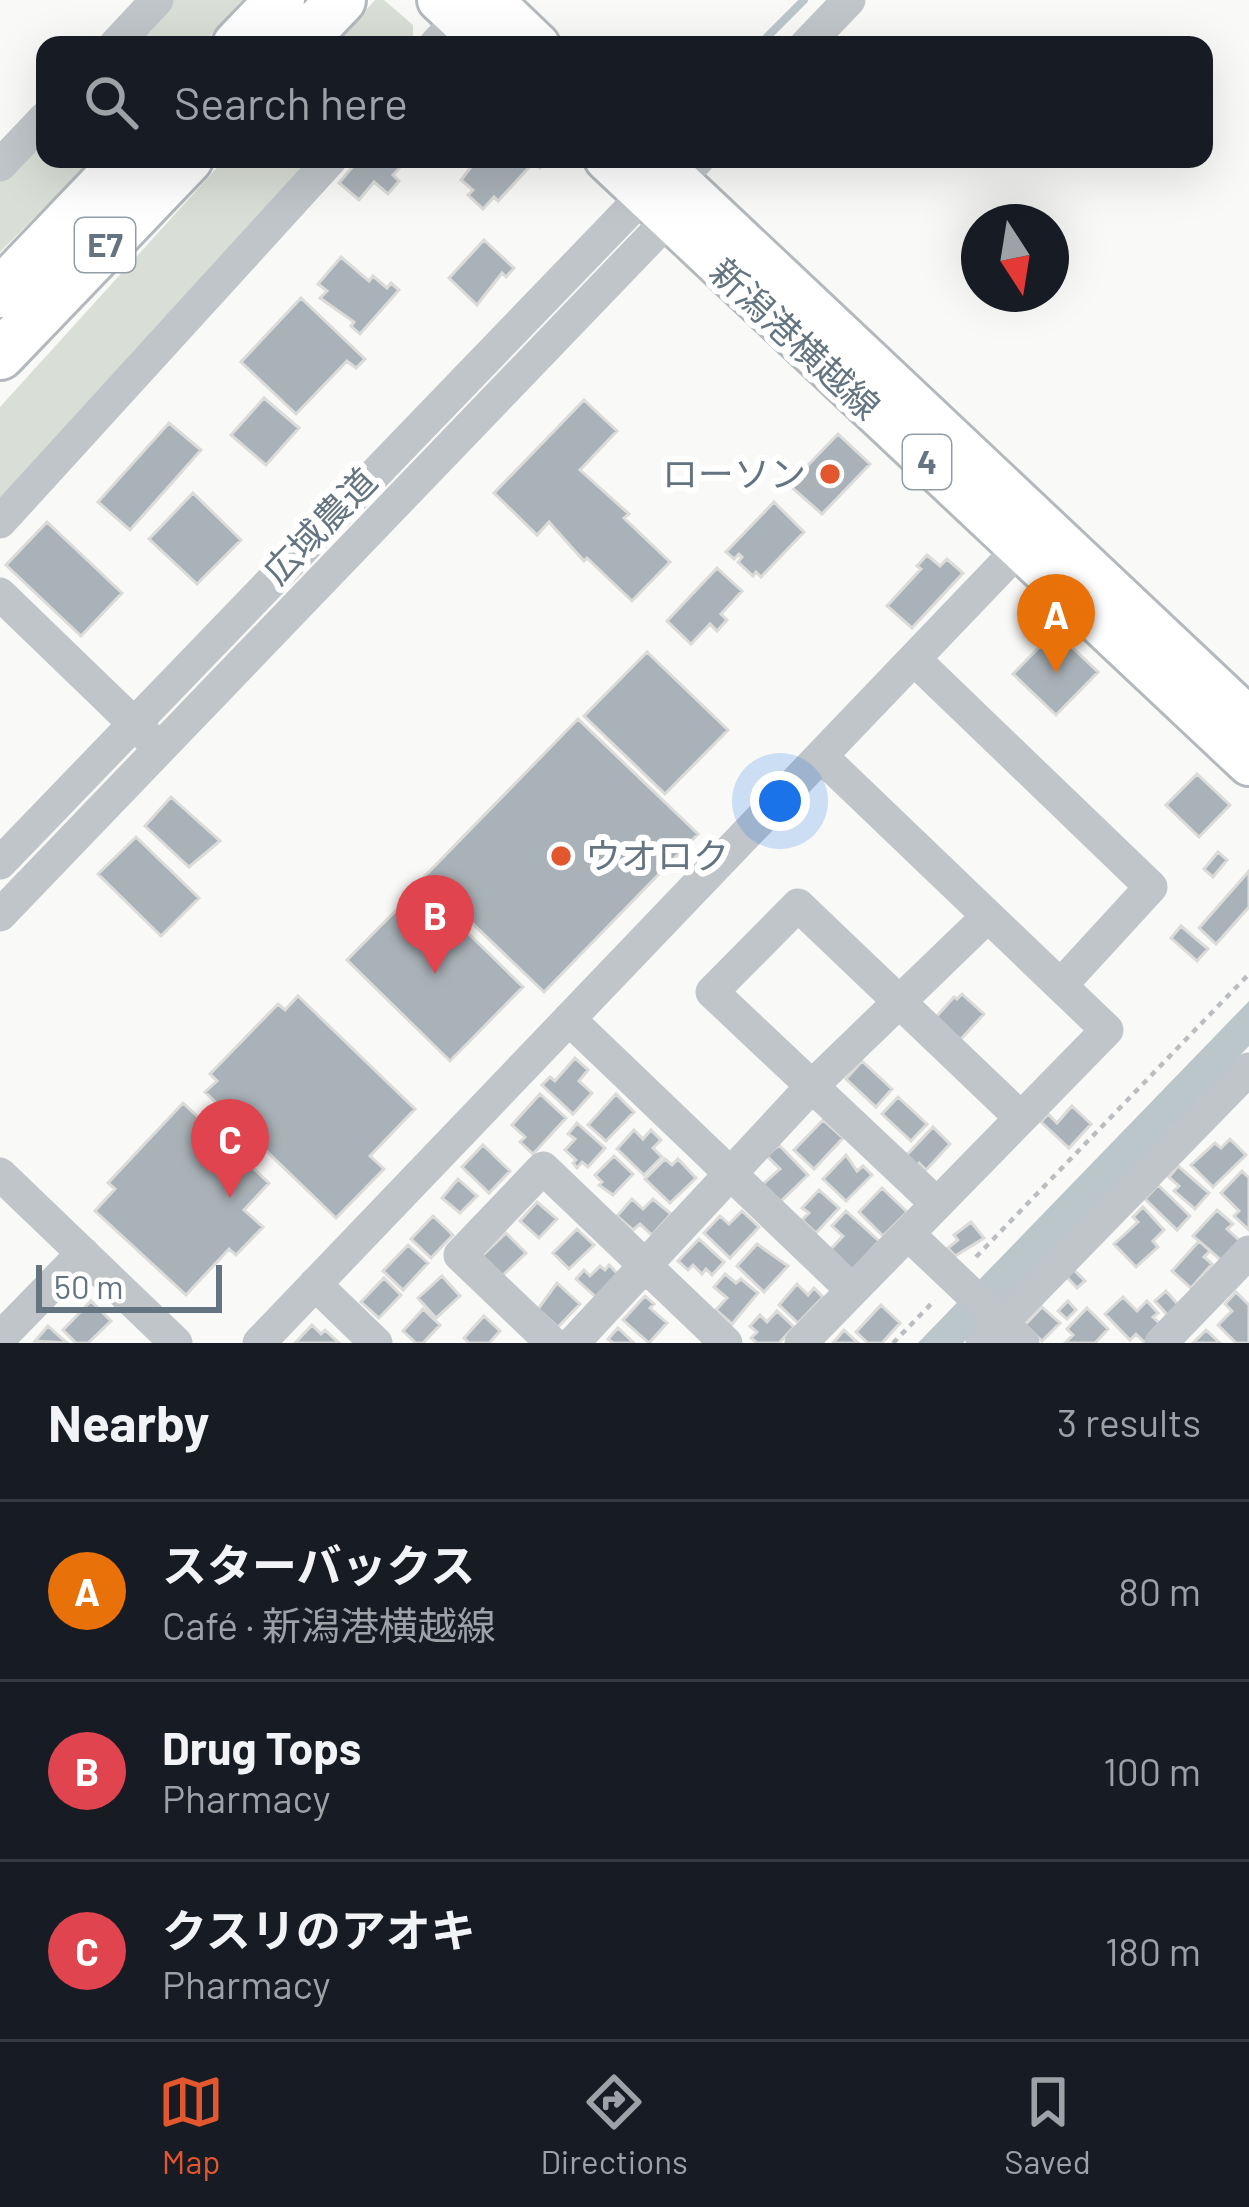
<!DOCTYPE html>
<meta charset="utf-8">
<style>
:root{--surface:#171b24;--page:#242831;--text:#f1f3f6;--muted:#9ea1a6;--line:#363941;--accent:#e2572e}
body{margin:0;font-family:Barlow,"Noto Sans JP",sans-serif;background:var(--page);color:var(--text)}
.compass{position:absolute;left:961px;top:204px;width:108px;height:108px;border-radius:50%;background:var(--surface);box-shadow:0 12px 48px #0002;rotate:168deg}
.scale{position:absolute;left:36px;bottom:30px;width:186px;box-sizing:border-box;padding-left:12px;border:6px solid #647581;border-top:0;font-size:33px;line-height:42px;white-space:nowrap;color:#647581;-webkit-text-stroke:9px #fff;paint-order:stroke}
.you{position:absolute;left:780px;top:801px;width:42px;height:42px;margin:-30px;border:9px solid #fff;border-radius:50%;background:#1a73e8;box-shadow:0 0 0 18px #1a73e833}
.badge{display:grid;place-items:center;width:78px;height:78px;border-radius:50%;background:var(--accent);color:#fff;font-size:39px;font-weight:700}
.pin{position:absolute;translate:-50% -99px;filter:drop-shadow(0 3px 6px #0008)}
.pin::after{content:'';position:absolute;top:63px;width:42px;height:36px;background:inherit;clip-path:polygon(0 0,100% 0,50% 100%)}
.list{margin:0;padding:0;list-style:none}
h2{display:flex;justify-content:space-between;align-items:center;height:156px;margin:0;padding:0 48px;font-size:51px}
h2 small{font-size:39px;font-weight:400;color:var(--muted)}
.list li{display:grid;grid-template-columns:78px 1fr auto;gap:36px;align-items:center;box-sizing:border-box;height:180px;padding:0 48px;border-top:3px solid var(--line)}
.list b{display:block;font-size:45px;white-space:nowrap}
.list p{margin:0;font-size:39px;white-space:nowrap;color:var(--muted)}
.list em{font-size:39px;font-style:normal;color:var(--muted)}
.icon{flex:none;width:66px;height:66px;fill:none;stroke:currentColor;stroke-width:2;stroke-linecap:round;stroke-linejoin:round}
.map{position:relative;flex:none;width:1249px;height:1343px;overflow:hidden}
.search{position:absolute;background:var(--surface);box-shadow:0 12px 48px #0002;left:36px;right:36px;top:36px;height:132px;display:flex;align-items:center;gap:30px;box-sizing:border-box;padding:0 42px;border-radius:24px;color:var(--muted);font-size:45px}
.sheet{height:696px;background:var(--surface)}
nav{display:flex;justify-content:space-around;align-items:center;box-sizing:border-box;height:168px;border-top:3px solid var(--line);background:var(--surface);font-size:33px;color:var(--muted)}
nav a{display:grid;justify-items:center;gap:6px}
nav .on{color:var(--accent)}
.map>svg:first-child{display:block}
.green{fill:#d9ded6}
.water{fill:#bac6ca}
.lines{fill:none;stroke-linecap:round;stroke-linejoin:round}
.stream{stroke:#bac6ca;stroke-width:8}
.building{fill:#a9b2b8;stroke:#dbdbd9;stroke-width:3}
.major-casing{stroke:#b4b9bd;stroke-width:48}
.highway-casing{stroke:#b3b8bc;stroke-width:54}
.path{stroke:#babec1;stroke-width:4.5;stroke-dasharray:6 6;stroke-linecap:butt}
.minor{stroke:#c0c5c9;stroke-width:33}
.major{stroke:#fff;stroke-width:42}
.highway{stroke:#fff;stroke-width:48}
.poi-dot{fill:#e2572e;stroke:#fff;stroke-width:4.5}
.labels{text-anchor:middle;stroke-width:12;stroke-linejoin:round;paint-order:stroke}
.shield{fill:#fff;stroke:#929ea7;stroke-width:3}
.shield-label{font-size:33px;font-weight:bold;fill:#647581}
.street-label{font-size:36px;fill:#647581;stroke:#fff}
.poi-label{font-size:36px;fill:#647581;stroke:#fff;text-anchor:end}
</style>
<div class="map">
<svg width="1249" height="1343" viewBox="0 0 1249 1343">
<rect width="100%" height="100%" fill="#f9f9f7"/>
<path class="green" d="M 166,0 L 242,0 L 202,45 L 123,45 Z
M 375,0 L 384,0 L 413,25 L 413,39 L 408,45 L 334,45 Z
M 45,129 L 45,159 L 93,159 L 0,252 L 0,177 Z
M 225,159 L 312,159 L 0,503 L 0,407 Z"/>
<path class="water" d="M 1249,1001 L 1249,1046 L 1002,1304 L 963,1343 L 918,1343 Z"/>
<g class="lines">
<path class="stream" d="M 759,45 L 804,0"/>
</g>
<path class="building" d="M 359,159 L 399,159 L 404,163 L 393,175 L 399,181 L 388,194 L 374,182 L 359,200 L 339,183 Z
M 477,159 L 541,159 L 544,162 L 540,168 L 534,162 L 498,201 L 494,197 L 483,209 L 468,195 L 473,190 L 461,180 Z
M 484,240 L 514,268 L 506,277 L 502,273 L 477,305 L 449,278 Z
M 341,257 L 369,281 L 373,276 L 387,288 L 391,283 L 399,290 L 360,334 L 351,326 L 354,322 L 320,298 L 327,291 L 318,284 Z
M 301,298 L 365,359 L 356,368 L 347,361 L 296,414 L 241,362 Z
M 264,398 L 299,428 L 266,465 L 231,435 Z
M 584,400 L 617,431 L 580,470 L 629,514 L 624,518 L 670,562 L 632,601 L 587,558 L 584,561 L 549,522 L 537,535 L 494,493 Z
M 169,423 L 201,450 L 130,530 L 98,502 Z
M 838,434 L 870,464 L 822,514 L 789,485 Z
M 193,493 L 241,540 L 197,584 L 149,539 Z
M 774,502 L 804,532 L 761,577 L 756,572 L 753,576 L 738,562 L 742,557 L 739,554 L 734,559 L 726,552 Z
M 47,522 L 122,593 L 81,636 L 6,565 Z
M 927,555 L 940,566 L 947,559 L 963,573 L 912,628 L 887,606 L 921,569 L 917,566 Z
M 717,568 L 742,591 L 721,614 L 727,620 L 717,631 L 710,624 L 691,644 L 667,621 Z
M 1055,631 L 1098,672 L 1056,715 L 1013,674 Z
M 647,652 L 728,730 L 665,794 L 584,716 Z
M 578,719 L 698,834 L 544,992 L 424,877 Z
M 1197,774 L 1230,805 L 1199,837 L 1166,805 Z
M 171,797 L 220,841 L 189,867 L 145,826 Z
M 136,837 L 199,898 L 161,936 L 98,874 Z
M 1218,852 L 1227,860 L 1213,877 L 1204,869 Z
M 1249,871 L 1249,907 L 1216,944 L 1199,928 Z
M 420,886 L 523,987 L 450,1061 L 347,960 Z
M 1181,926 L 1208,949 L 1197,961 L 1171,938 Z
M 962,994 L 984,1014 L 960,1040 L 936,1017 L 954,997 L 957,999 Z
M 298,996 L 415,1109 L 370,1156 L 384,1169 L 336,1218 L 205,1092 L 217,1081 L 210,1074 L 278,1004 L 285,1010 Z
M 575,1058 L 588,1070 L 579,1081 L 592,1093 L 573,1114 L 542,1085 L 550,1077 L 555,1081 Z
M 862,1061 L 892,1089 L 876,1107 L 846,1079 Z
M 540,1094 L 566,1118 L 533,1154 L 520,1142 L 525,1137 L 512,1125 Z
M 616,1094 L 634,1112 L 606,1141 L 588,1125 Z
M 898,1097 L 927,1124 L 911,1141 L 882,1114 Z
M 183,1103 L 269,1183 L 244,1210 L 263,1227 L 236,1255 L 229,1249 L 186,1295 L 95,1211 L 115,1189 L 108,1183 Z
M 1072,1106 L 1091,1124 L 1069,1148 L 1041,1122 L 1048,1114 L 1057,1123 Z
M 823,1120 L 843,1138 L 814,1169 L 794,1150 Z
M 577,1123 L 605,1148 L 588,1167 L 582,1162 L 577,1168 L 573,1163 L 576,1160 L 565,1150 L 575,1139 L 568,1134 Z
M 933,1127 L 950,1144 L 926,1170 L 919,1163 L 915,1167 L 905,1157 Z
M 634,1130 L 643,1139 L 651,1130 L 661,1140 L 653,1148 L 662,1157 L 644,1175 L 617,1149 Z
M 1230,1139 L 1246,1155 L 1213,1187 L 1191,1165 L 1215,1143 L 1221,1148 Z
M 483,1145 L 510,1171 L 489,1193 L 462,1167 Z
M 779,1145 L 808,1175 L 780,1202 L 763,1184 L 780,1169 L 767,1156 Z
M 846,1155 L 857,1171 L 863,1166 L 872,1175 L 846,1201 L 823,1179 Z
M 614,1156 L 633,1174 L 613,1195 L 599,1185 L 602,1182 L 595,1175 Z
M 665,1159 L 672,1165 L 678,1159 L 696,1178 L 670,1203 L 645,1179 Z
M 1178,1166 L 1209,1193 L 1195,1209 L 1174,1191 L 1179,1186 L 1169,1177 Z
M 1242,1171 L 1249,1178 L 1249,1230 L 1234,1216 L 1239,1211 L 1221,1193 Z
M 458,1179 L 477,1196 L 460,1213 L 442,1198 Z
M 1158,1185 L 1190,1216 L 1177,1230 L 1145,1199 Z
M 882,1188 L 907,1212 L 883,1236 L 859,1212 Z
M 819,1190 L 839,1208 L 816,1233 L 802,1220 L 809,1213 L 802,1208 Z
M 632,1199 L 643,1209 L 653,1199 L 671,1214 L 652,1235 L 640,1224 L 633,1230 L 617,1216 Z
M 537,1202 L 557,1219 L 539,1238 L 520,1221 Z
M 1143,1207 L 1164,1230 L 1153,1241 L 1158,1247 L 1136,1267 L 1114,1244 L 1138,1222 L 1133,1217 Z
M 1217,1210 L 1233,1224 L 1227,1229 L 1240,1241 L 1222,1261 L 1193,1236 Z
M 742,1211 L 759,1227 L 730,1258 L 704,1233 L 720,1216 L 729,1224 Z
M 846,1211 L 879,1241 L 852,1271 L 831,1249 L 843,1236 L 832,1226 Z
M 433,1216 L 453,1235 L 431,1258 L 411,1239 Z
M 971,1222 L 984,1238 L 955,1256 L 948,1248 L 958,1240 L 954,1235 Z
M 577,1229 L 594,1245 L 569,1269 L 553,1253 Z
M 506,1233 L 526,1253 L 502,1276 L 482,1256 Z
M 699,1239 L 724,1262 L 712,1275 L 706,1269 L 702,1274 L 693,1265 L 688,1270 L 678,1261 Z
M 1199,1241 L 1210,1251 L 1204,1257 L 1212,1264 L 1191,1288 L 1172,1271 Z
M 757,1244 L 788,1266 L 764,1292 L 737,1266 Z
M 408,1245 L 428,1263 L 403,1290 L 383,1271 Z
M 609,1265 L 619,1275 L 597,1298 L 576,1279 L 584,1270 L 590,1276 L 600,1266 L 605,1270 Z
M 1071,1267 L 1085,1281 L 1077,1288 L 1064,1274 Z
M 725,1274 L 736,1283 L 741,1279 L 758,1293 L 732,1324 L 716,1310 L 727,1298 L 714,1287 Z
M 442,1276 L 460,1296 L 436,1318 L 418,1298 Z
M 384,1278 L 401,1295 L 379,1318 L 361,1302 Z
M 557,1283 L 580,1304 L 558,1327 L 538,1309 Z
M 797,1284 L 808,1295 L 814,1288 L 823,1297 L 798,1323 L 779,1305 Z
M 1166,1291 L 1182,1309 L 1171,1319 L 1155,1301 Z
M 1236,1292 L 1249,1305 L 1249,1343 L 1236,1343 L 1218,1325 L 1232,1311 L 1225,1304 Z
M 645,1296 L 654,1304 L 650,1308 L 667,1323 L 649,1343 L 623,1320 Z
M 1123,1297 L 1137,1311 L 1147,1301 L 1158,1313 L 1153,1317 L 1162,1326 L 1144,1342 L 1136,1334 L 1130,1340 L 1105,1314 Z
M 91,1301 L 111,1321 L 88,1343 L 76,1343 L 63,1330 Z
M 1068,1301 L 1076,1310 L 1067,1319 L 1058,1311 Z
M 881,1305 L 900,1323 L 882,1343 L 868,1343 L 856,1332 Z
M 1042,1307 L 1060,1323 L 1042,1341 L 1025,1325 Z
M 1087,1308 L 1108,1329 L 1095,1343 L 1065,1343 L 1073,1335 L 1067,1329 Z
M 423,1309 L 440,1325 L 423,1343 L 416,1343 L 403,1331 Z
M 777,1311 L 794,1327 L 779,1343 L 757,1343 L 751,1338 L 757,1332 L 750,1326 L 760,1315 L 767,1322 Z
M 484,1316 L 500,1331 L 489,1343 L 469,1343 L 464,1338 Z
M 312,1325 L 321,1334 L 325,1330 L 339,1343 L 295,1343 Z
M 48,1326 L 67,1343 L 35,1341 Z
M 618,1328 L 634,1343 L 613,1343 L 608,1339 Z
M 844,1330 L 858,1343 L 833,1343 Z
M 1206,1330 L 1220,1343 L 1193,1343 Z"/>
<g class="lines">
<defs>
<path id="major" d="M 439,0 L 487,45
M 491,0 L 538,45
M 606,159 L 1249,764
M 655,159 L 1249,719"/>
<path id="highway" d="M 237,45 L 280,0
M 298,45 L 341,0
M 0,293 L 128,159
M 0,355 L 188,159"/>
</defs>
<use href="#major" class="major-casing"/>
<use href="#highway" class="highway-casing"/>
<path class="path" d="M 976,1257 L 1249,974
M 893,1343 L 935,1300"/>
<path class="minor" d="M 115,45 L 157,0
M 435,45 L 459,19
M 806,45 L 849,0
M 0,165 L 45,118
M 0,522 L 331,159
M 0,594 L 150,739
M 914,659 L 1151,887 L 1061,985
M 0,863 L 643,196 L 678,180 L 698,159
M 0,915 L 668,220 L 674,194
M 569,1019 L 852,1290
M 0,1174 L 176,1343
M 937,1204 L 712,992 L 798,905 L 1021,1118
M 908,1234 L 1023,1343
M 315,1284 L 376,1343
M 0,1338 L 83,1253
M 259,1343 L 1020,548
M 552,1343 L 460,1255 L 543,1168 L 726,1343
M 573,1343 L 812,1086 L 987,917
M 801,1343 L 1107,1030 L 821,756
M 982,1343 L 1249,1069
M 1161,1343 L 1249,1252"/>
<use href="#major" class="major"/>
<use href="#highway" class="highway"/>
</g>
<g class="poi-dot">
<circle cx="830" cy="474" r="12"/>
<circle cx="561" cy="856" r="12"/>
</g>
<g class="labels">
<g class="shield">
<rect x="75" y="218" width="60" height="54" rx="9"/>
<rect x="903" y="435" width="48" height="54" rx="9"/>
</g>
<g class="shield-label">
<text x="105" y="257">E7</text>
<text x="927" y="474">4</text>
</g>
<g class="street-label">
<text transform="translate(795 339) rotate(43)" y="13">新潟港横越線</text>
<text transform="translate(320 526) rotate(-46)" y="13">広域農道</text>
</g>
<g class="poi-label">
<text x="806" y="487">ローソン</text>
<text x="585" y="869" text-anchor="start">ウオロク</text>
</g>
</g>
</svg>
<svg class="compass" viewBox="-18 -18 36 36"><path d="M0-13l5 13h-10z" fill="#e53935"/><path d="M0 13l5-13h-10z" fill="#9ea1a6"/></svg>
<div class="scale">50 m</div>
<div class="you"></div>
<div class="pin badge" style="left:1056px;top:673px;background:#e8710a">A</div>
<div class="pin badge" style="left:435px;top:974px;background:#e0444e">B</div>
<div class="pin badge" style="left:230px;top:1198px;background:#e0444e">C</div>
<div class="search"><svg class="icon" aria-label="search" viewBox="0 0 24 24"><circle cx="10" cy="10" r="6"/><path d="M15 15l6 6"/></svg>Search here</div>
</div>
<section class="sheet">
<h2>Nearby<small>3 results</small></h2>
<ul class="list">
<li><span class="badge" style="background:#e8710a">A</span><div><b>スターバックス</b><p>Café · 新潟港横越線</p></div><em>80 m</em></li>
<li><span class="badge" style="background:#e0444e">B</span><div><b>Drug Tops</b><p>Pharmacy</p></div><em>100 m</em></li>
<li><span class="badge" style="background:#e0444e">C</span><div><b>クスリのアオキ</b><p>Pharmacy</p></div><em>180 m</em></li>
</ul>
</section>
<nav>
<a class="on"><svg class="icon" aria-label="map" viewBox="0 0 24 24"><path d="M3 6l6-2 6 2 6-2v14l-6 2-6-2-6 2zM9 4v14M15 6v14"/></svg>Map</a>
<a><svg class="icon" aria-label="directions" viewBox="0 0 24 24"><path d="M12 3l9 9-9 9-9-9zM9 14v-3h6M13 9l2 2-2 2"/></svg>Directions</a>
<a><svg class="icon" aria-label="saved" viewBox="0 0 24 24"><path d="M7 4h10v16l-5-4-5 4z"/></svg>Saved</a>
</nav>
